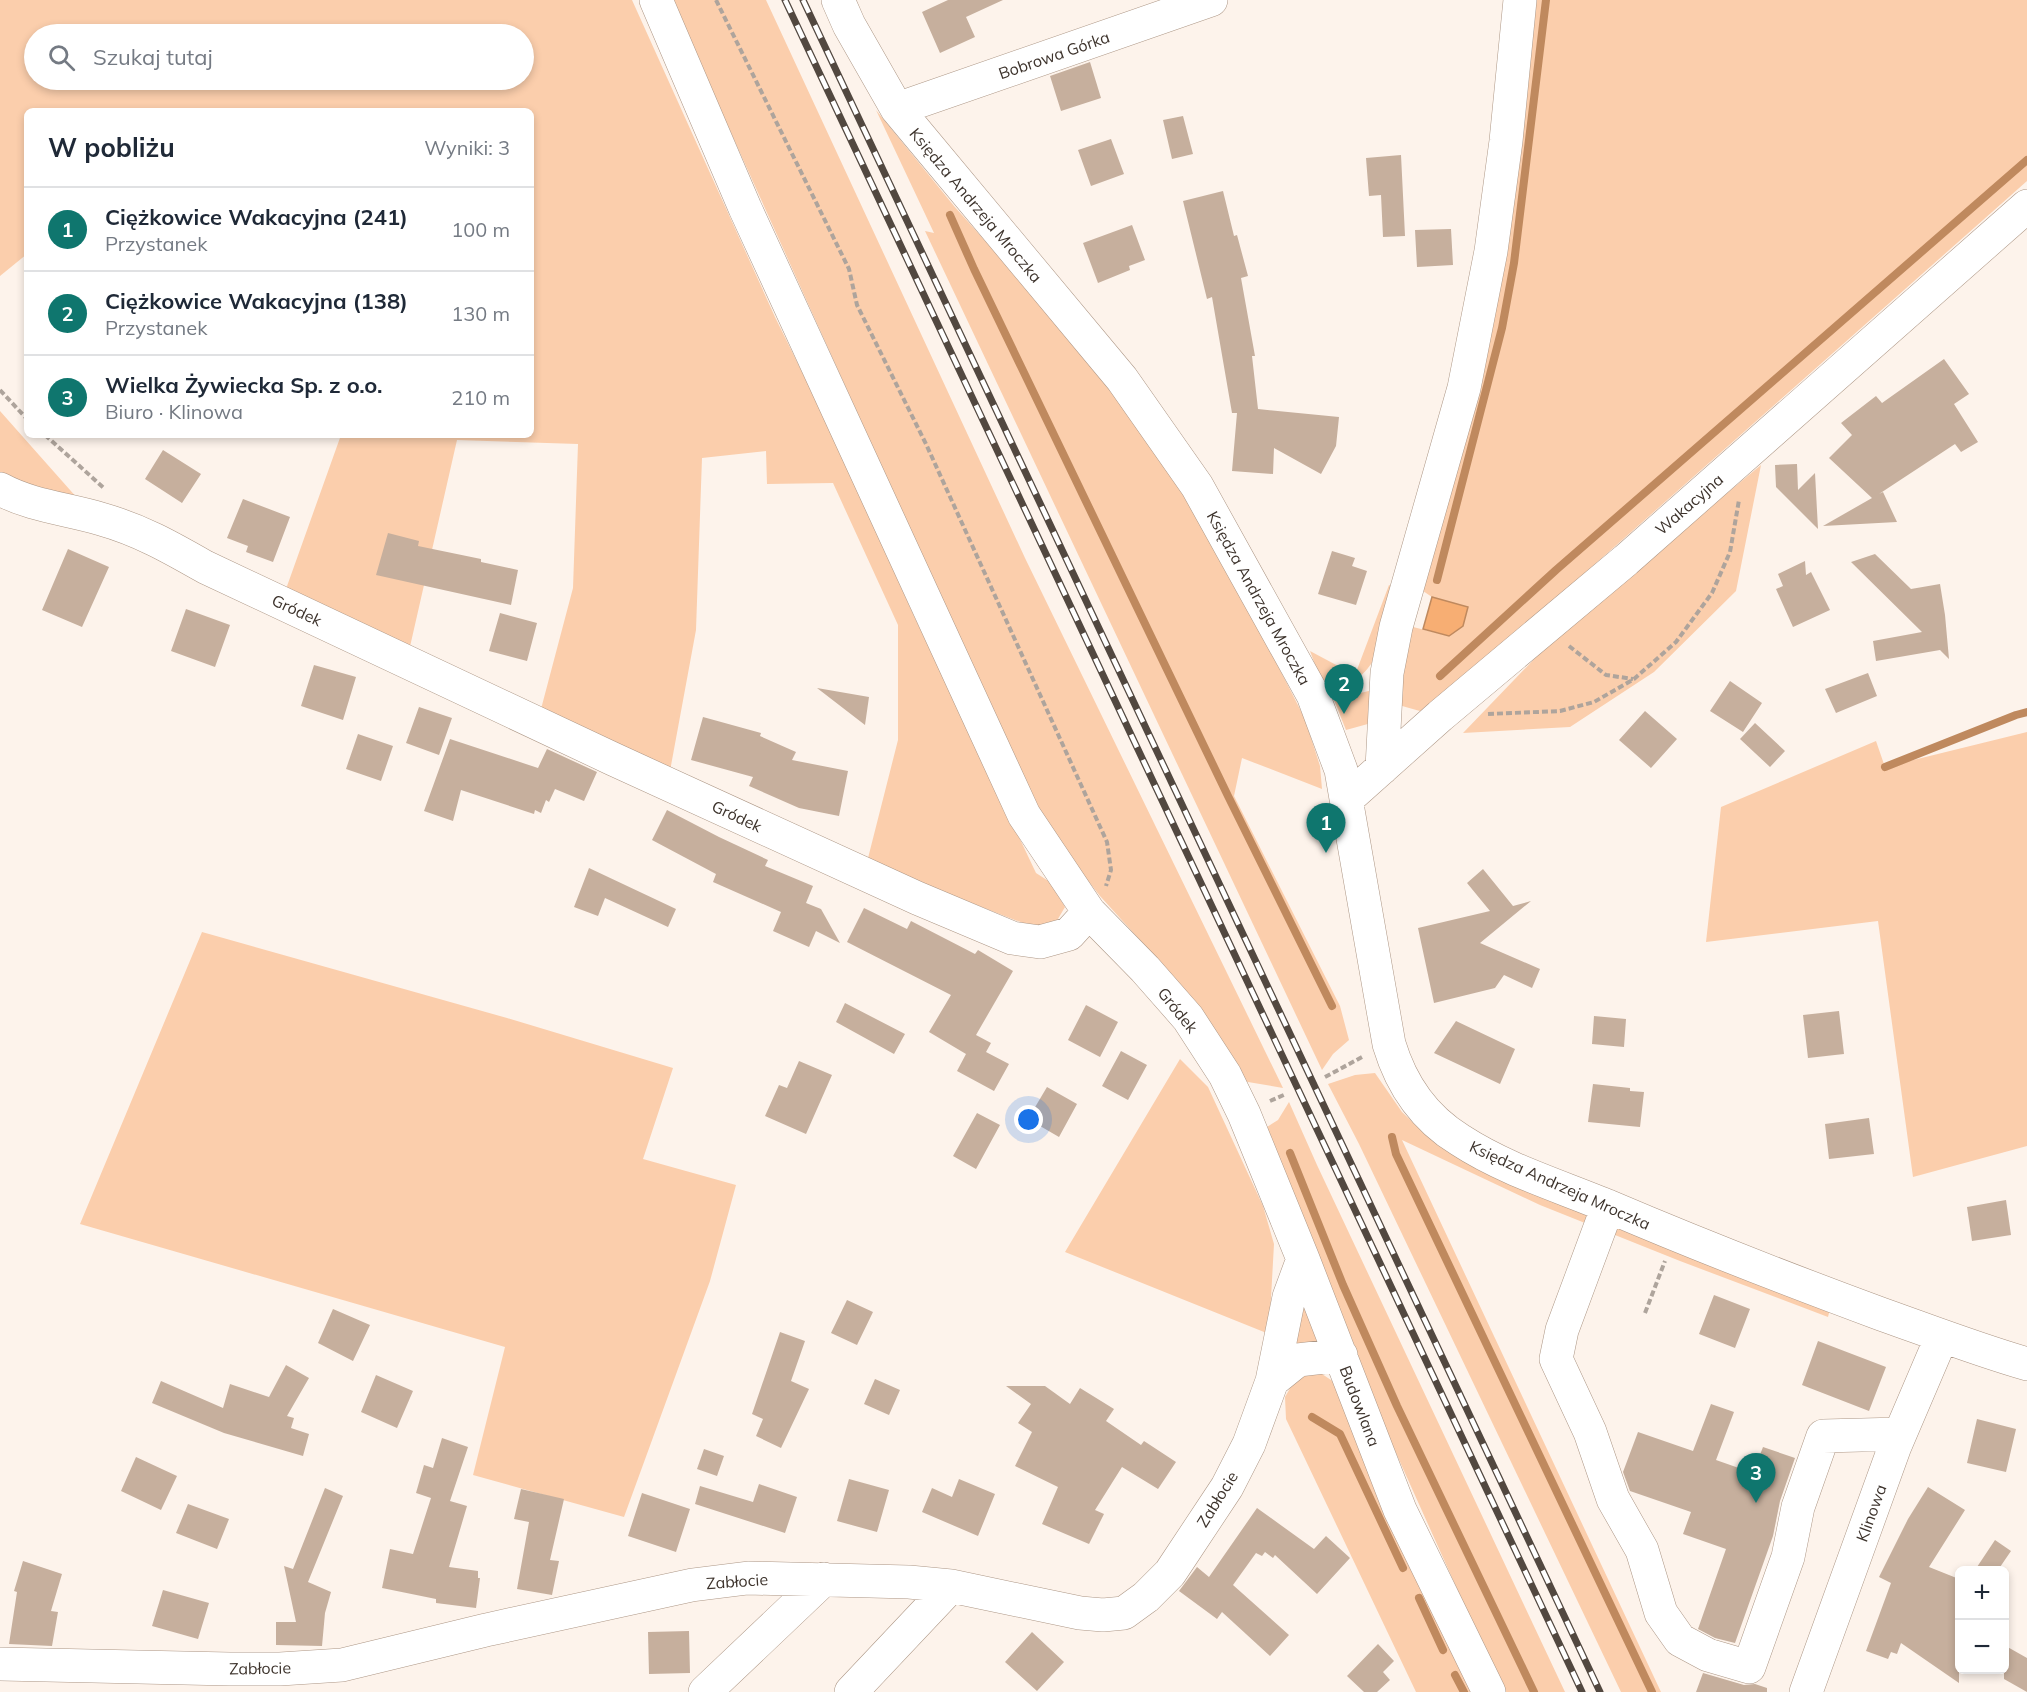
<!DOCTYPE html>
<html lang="pl">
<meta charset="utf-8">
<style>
:root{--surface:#fff;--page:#f2f2f3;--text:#1f2937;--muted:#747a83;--line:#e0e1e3;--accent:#0f766e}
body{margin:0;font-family:Mulish,sans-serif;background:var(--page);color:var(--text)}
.controls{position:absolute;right:18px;bottom:18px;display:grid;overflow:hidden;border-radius:9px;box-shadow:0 3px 9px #0003}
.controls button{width:54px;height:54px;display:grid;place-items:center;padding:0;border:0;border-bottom:2px solid var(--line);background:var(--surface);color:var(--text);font:30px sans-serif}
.you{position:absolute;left:1029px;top:1120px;width:21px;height:21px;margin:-15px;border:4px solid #fff;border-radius:50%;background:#1a73e8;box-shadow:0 0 0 9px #1a73e833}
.badge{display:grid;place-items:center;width:39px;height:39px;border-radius:50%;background:var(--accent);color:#fff;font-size:20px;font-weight:700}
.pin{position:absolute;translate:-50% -50px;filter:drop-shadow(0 2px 3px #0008)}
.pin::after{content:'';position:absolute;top:32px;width:21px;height:18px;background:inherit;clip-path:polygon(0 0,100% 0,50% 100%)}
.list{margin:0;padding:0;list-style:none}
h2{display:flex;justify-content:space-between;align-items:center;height:78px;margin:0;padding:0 24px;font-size:26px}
h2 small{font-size:20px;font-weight:400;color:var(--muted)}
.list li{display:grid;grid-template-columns:39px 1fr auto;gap:18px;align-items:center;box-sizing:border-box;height:84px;padding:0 24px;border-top:2px solid var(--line)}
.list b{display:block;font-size:22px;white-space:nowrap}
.list p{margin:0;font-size:20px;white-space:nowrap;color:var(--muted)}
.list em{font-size:20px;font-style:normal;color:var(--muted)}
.icon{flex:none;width:33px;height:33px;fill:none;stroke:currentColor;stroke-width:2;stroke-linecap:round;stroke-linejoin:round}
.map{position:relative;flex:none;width:2027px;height:1692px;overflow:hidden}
.search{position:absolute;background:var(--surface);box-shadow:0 3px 9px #0003;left:24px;top:24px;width:510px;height:66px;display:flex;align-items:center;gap:15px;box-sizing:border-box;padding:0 21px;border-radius:33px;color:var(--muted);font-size:22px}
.panel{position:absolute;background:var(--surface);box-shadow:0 3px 9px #0003;left:24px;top:108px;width:510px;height:330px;border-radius:9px}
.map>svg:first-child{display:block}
.green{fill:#fbceac;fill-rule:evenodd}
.water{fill:#f7ae73;stroke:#bf895e;stroke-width:1.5}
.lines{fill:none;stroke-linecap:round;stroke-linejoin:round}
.stream{stroke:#bf895e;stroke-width:8}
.building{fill:#c6af9d}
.minor-casing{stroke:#ad9786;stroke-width:34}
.path{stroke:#aea49c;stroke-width:4;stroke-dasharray:6 3;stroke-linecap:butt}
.minor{stroke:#fff;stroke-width:33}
.rail-casing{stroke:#524840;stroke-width:7}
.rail{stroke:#fff;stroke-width:4.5;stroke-dasharray:14;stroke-linecap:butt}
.labels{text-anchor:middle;stroke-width:6;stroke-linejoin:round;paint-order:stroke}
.street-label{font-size:16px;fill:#3d332c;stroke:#fff}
</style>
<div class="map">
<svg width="2027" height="1692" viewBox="0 0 2027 1692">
<rect width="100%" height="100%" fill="#fdf3eb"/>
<path class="green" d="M 0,0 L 632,0 L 775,317 L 830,429 L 914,616 L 1036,873 L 1050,882 L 1065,907 L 1055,924 L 1033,927 L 867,862 L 898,740 L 898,625 L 833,483 L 767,484 L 766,451 L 702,458 L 696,630 L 670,771 L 541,709 L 573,588 L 578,444 L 457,440 L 409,651 L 286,589 L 341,435 L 531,435 L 531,111 L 27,111 L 27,254 L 0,276 ZM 34,34 L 524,34 L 524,80 L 34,80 Z
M 671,0 L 766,0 L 1025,558 L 1283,1088 L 1242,1081 L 1168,971 L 1100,896 L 1064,850 L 1032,800 Z
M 1534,0 L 2027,0 L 2027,181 L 1427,713 L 1395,704 L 1409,626 L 1449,636 L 1468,608 L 1432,597 L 1420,589 Z
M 876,110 L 954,206 L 1052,316 L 1155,445 L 1252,615 L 1305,719 L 1320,766 L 1322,789 L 1242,758 L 1234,796 L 1340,1006 L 1349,1040 L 1333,1054 L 1322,1070 L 925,231 L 934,233 Z
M 0,411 L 78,499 L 0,475 Z
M 1761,465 L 1736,591 L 1654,672 L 1570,727 L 1463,733 L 1541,652 L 1633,571 Z
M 1389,585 L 1398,588 C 1389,617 1380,676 1346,683 C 1320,689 1318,671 1310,651 L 1355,675 Z
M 1376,689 L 1375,722 L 1346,730 L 1334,700 Z
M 2027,732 L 2027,1146 L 1913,1177 L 1878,921 L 1706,942 L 1721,807 L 1876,741 L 1885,767 Z
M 202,932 L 507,1018 L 673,1068 L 643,1159 L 736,1185 L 710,1281 L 624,1517 L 473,1475 L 505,1347 L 80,1224 Z
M 1180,1059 L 1208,1087 L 1263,1206 L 1274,1244 L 1269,1334 L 1065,1252 Z
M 1375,1073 L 1402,1112 L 1427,1136 L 1830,1309 L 1828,1317 L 1680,1261 L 1540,1205 L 1402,1140 L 1661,1692 L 1621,1692 L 1359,1144 L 1328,1084 L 1355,1075 Z
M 1289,1102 L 1317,1165 L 1565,1692 L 1505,1692 L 1467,1611 L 1365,1384 L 1267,1127 L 1278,1120 Z
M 1304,1305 L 1319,1342 L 1293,1347 Z
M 1319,1372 L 1337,1384 L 1478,1692 L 1416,1692 L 1286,1419 L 1285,1397 L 1297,1376 Z"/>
<path class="water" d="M 1432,597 L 1468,607 L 1463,626 L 1449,636 L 1423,629 Z"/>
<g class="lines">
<path class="stream" d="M 950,215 L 974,269 L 1228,796 L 1332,1006
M 1437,580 L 1502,328 L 1514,263 L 1546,0
M 1440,676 L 1556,570 L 2027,160
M 1885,767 L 2016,715 L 2027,712
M 1392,1137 L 1396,1154 L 1652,1692
M 1290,1153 L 1343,1285 L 1397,1406 L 1534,1692
M 1312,1417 L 1340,1434 L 1403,1568
M 1419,1598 L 1443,1650
M 1455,1675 L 1464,1692"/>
</g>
<path class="building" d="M 948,0 L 1003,0 L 966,17 L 975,37 L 940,53 L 922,12 Z
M 1090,62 L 1101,98 L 1061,111 L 1050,76 Z
M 1183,116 L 1193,154 L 1172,159 L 1163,120 Z
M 1111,139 L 1124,174 L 1091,186 L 1078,150 Z
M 1401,155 L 1405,236 L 1383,237 L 1381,195 L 1369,196 L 1366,158 Z
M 1223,191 L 1234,236 L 1237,235 L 1248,276 L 1241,278 L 1255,356 L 1252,356 L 1258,409 L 1339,417 L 1336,446 L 1321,474 L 1274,448 L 1273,474 L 1232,471 L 1237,413 L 1232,413 L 1212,297 L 1207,299 L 1183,201 Z
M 1132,225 L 1145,260 L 1129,266 L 1130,270 L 1098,283 L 1083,243 Z
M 1451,229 L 1453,265 L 1417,267 L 1415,230 Z
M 1944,359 L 1969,394 L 1954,404 L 1978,442 L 1961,452 L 1955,444 L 1879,494 L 1883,492 L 1897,522 L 1823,526 L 1872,498 L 1829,458 L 1852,435 L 1841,423 L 1876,396 L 1882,403 Z
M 163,450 L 201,474 L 182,503 L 145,479 Z
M 1797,464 L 1798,490 L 1815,473 L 1818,529 L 1776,487 L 1775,465 Z
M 243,499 L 290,517 L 273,562 L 246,552 L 248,546 L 227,538 Z
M 388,533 L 419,541 L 418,546 L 481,559 L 481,562 L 518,570 L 511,605 L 376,575 Z
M 68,549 L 109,567 L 82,627 L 42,610 Z
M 1332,551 L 1355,558 L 1352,566 L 1367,571 L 1356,605 L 1318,594 Z
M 1875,554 L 1911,589 L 1940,584 L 1945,615 L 1949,659 L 1940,650 L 1876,661 L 1873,641 L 1922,632 L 1851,562 Z
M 1805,561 L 1806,575 L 1811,572 L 1830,610 L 1793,627 L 1776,589 L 1783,586 L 1778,574 Z
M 186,609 L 230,625 L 215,667 L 171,651 Z
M 500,613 L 537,623 L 527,661 L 489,651 Z
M 314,665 L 356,677 L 343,720 L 301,706 Z
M 1868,673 L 1877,696 L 1836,713 L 1825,689 Z
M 1730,681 L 1762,703 L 1743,732 L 1710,711 Z
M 817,688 L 869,697 L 865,725 Z
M 419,707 L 452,718 L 439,755 L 406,743 Z
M 1645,711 L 1677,739 L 1651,768 L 1619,740 Z
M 703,717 L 761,733 L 760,736 L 796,752 L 792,760 L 848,771 L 839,816 L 799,808 L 749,786 L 753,777 L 691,760 Z
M 1755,723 L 1785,751 L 1770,767 L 1740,739 Z
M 358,734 L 393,746 L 381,781 L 346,769 Z
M 450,739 L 538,768 L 547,749 L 597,772 L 584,801 L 555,789 L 549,802 L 546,800 L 541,813 L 535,810 L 534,814 L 461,790 L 453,821 L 424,811 Z
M 667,810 L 719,837 L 768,860 L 765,866 L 813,886 L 806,903 L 821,909 L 840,943 L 816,931 L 809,947 L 773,931 L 781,912 L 713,882 L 716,874 L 652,840 Z
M 589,868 L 676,909 L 668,927 L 605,898 L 598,916 L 574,907 Z
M 1483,869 L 1513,906 L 1531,901 L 1480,943 L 1540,969 L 1532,988 L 1504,975 L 1495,988 L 1434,1003 L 1418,928 L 1490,911 L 1467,883 Z
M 864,908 L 907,929 L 911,921 L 975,954 L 978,950 L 1013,971 L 976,1035 L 991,1043 L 986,1052 L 1009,1064 L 994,1091 L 957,1071 L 966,1054 L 929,1032 L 951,995 L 847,942 Z
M 845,1003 L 905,1034 L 894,1054 L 836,1022 Z
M 1086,1005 L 1118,1022 L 1100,1057 L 1068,1040 Z
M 1839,1011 L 1844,1054 L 1808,1058 L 1803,1015 Z
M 1594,1016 L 1626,1019 L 1624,1047 L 1592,1044 Z
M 1456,1021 L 1515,1049 L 1500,1084 L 1434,1053 Z
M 1121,1051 L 1147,1065 L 1128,1100 L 1102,1086 Z
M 799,1061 L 832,1075 L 806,1134 L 765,1116 L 779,1085 L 787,1088 Z
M 1593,1084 L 1630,1088 L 1630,1091 L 1644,1092 L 1640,1127 L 1588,1122 Z
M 1047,1087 L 1077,1104 L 1059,1137 L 1028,1119 Z
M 977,1113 L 1000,1125 L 976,1169 L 953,1156 Z
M 1869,1118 L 1874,1154 L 1829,1159 L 1825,1124 Z
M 2006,1200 L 2011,1235 L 1972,1241 L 1967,1207 Z
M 1714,1295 L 1750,1309 L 1735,1348 L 1699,1334 Z
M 847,1300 L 873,1312 L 857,1345 L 831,1333 Z
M 333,1309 L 370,1325 L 353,1361 L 318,1343 Z
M 780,1332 L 805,1341 L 791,1381 L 809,1389 L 781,1448 L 756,1436 L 763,1419 L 752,1414 Z
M 1818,1341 L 1886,1367 L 1869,1411 L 1802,1385 Z
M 286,1365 L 309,1378 L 287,1416 L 294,1418 L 291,1428 L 309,1434 L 303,1456 L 224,1433 L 152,1403 L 161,1381 L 223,1408 L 230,1384 L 269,1397 Z
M 376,1375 L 413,1391 L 397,1428 L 361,1412 Z
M 875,1379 L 900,1390 L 889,1415 L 864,1404 Z
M 1006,1386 L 1045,1386 L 1070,1404 L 1080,1388 L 1114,1409 L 1106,1421 L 1141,1445 L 1144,1441 L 1176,1462 L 1158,1489 L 1122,1467 L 1095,1510 L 1104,1514 L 1089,1544 L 1042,1524 L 1058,1487 L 1015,1466 L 1032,1432 L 1018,1423 L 1031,1404 Z
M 1711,1404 L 1734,1412 L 1716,1460 L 1753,1473 L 1763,1447 L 1795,1458 L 1780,1501 L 1773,1536 L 1735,1643 L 1715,1638 L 1698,1629 L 1726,1549 L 1683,1534 L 1691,1512 L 1630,1491 L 1623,1472 L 1638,1432 L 1693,1451 Z
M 1977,1419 L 2016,1429 L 2006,1472 L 1967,1463 Z
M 442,1438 L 468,1447 L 450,1501 L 467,1506 L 449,1567 L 478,1571 L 478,1578 L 480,1578 L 476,1608 L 436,1603 L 436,1599 L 382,1588 L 390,1549 L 413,1554 L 431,1498 L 416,1493 L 424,1465 L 433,1468 Z
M 704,1449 L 724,1456 L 717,1476 L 697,1469 Z
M 136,1457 L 177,1476 L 161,1510 L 121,1491 Z
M 849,1479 L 889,1490 L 877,1532 L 837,1521 Z
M 959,1479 L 995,1494 L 978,1536 L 922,1512 L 932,1488 L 952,1497 Z
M 759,1484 L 797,1497 L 785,1533 L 695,1504 L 700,1486 L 753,1502 Z
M 1928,1487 L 1965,1510 L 1929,1567 L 1959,1579 L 1959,1683 L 1901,1643 L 1897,1654 L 1891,1652 L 1888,1659 L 1866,1651 L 1891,1583 L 1879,1577 L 1908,1519 Z
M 325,1488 L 343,1496 L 308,1582 L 331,1592 L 325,1613 L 322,1646 L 276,1645 L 276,1622 L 296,1622 L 284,1566 L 293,1569 Z
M 521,1489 L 564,1499 L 550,1560 L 559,1561 L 552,1595 L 517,1589 L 529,1522 L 514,1519 Z
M 642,1493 L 690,1509 L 676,1552 L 628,1536 Z
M 188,1504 L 229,1519 L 217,1549 L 176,1533 Z
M 1257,1508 L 1314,1549 L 1326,1536 L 1350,1558 L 1317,1594 L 1275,1555 L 1273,1558 L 1265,1552 L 1262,1556 L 1256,1553 L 1233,1585 L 1289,1635 L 1270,1656 L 1222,1612 L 1217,1619 L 1179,1591 L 1197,1567 L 1209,1577 Z
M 1995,1540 L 2011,1551 L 1998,1570 L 1975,1570 Z
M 23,1561 L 62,1574 L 51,1611 L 58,1612 L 52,1646 L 9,1644 L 17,1592 L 14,1591 Z
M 163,1590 L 209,1603 L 198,1639 L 152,1626 Z
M 689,1631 L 690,1673 L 649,1674 L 648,1632 Z
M 1032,1632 L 1064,1662 L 1037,1691 L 1005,1662 Z
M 1378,1644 L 1394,1661 L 1383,1672 L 1390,1680 L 1377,1692 L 1364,1692 L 1347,1676 Z
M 2004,1645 L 2027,1658 L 2027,1692 L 2004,1679 Z
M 1703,1673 L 1744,1685 L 1755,1684 L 1767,1688 L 1767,1692 L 1696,1692 Z"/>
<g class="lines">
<defs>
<path id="minor" d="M 656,0 L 745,208 L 1024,815 L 1089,912 L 1145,969 L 1188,1018 L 1225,1075 L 1244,1114 L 1303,1259 L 1400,1510 L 1489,1692
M 838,0 L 849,25 L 897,109 L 1122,379 L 1197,486 L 1313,695 L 1341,770 L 1389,1044 C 1401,1084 1424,1118 1460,1140 C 1506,1170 1560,1186 1610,1207 C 1699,1245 1789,1280 1881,1314 C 1929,1331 1978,1350 2027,1364
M 897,109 L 1211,0
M 0,489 C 31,506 68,509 101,519 C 140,530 170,547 205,567 L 613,759 L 917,898 L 1012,938 L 1040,942 L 1069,934 L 1089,912
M 1382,768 L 1387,673 L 1396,627 L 1464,388 L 1491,251 L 1506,141 L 1520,0
M 1347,799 L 1440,716 L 1626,560 L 2027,206
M 1608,1206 L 1562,1330 L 1556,1359 L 1590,1432 L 1613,1499 L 1642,1550 L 1661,1613 L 1680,1640 L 1708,1655 L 1749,1667 L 1788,1557 L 1798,1507 L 1823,1436 L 1900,1434
M 1272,1381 L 1289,1297 L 1303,1259
M 0,1664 L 230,1669 L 280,1669 L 342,1665 L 486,1630 L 692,1585 L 748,1578 L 909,1582 L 951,1586 L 1080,1613 L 1103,1615 L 1124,1613 L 1146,1597 L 1170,1573 L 1227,1487 L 1249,1444 L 1272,1381 L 1298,1360 L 1341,1355
M 705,1692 L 824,1579
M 851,1692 L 951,1586
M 1806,1692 L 1895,1446 L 1942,1336"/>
</defs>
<use href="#minor" class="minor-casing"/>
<path class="path" d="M 716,0 L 849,269 L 857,305 L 926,444 L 1107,842 L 1111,870 L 1106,886
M 0,390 L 27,419
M 45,435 L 105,489
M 1569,646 L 1606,675 L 1633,679
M 1341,691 L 1357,687
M 1488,714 L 1560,711 L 1594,702 L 1634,679 L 1676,642 L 1712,593 L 1730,552 L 1739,500
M 1325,1077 L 1364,1056
M 1270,1101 L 1286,1094
M 1645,1313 L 1665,1261"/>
<use href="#minor" class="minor"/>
<defs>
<path id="rail" d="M 785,0 L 1582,1692
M 803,0 L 1600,1692"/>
</defs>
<use href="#rail" class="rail-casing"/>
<use href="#rail" class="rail"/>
</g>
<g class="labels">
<g class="street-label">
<text transform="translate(1054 55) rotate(-19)" y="6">Bobrowa Górka</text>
<text transform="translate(976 205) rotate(50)" y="6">Księdza Andrzeja Mroczka</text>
<text transform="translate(1689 504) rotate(-41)" y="6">Wakacyjna</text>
<text transform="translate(1259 598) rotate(61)" y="6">Księdza Andrzeja Mroczka</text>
<text transform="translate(297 610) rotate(25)" y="6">Gródek</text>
<text transform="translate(737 816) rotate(25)" y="6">Gródek</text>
<text transform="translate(1178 1010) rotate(51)" y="6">Gródek</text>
<text transform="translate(1560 1185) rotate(24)" y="6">Księdza Andrzeja Mroczka</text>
<text transform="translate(1360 1406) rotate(69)" y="6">Budowlana</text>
<text transform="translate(1217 1499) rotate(-58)" y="6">Zabłocie</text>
<text transform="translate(1871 1513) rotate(-70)" y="6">Klinowa</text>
<text transform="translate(737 1581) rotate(-4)" y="6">Zabłocie</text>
<text transform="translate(260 1668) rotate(-1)" y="6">Zabłocie</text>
</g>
</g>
</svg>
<div class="controls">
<button>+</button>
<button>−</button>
</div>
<div class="you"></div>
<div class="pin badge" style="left:1326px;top:853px">1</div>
<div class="pin badge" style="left:1344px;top:714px">2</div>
<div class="pin badge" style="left:1756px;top:1503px">3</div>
<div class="search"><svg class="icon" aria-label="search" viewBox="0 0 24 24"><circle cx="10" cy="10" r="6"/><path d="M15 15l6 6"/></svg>Szukaj tutaj</div>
<section class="panel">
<h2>W pobliżu<small>Wyniki: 3</small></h2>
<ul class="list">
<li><span class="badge">1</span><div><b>Ciężkowice Wakacyjna (241)</b><p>Przystanek</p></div><em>100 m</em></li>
<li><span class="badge">2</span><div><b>Ciężkowice Wakacyjna (138)</b><p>Przystanek</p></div><em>130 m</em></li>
<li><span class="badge">3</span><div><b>Wielka Żywiecka Sp. z o.o.</b><p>Biuro · Klinowa</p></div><em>210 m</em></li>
</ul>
</section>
</div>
